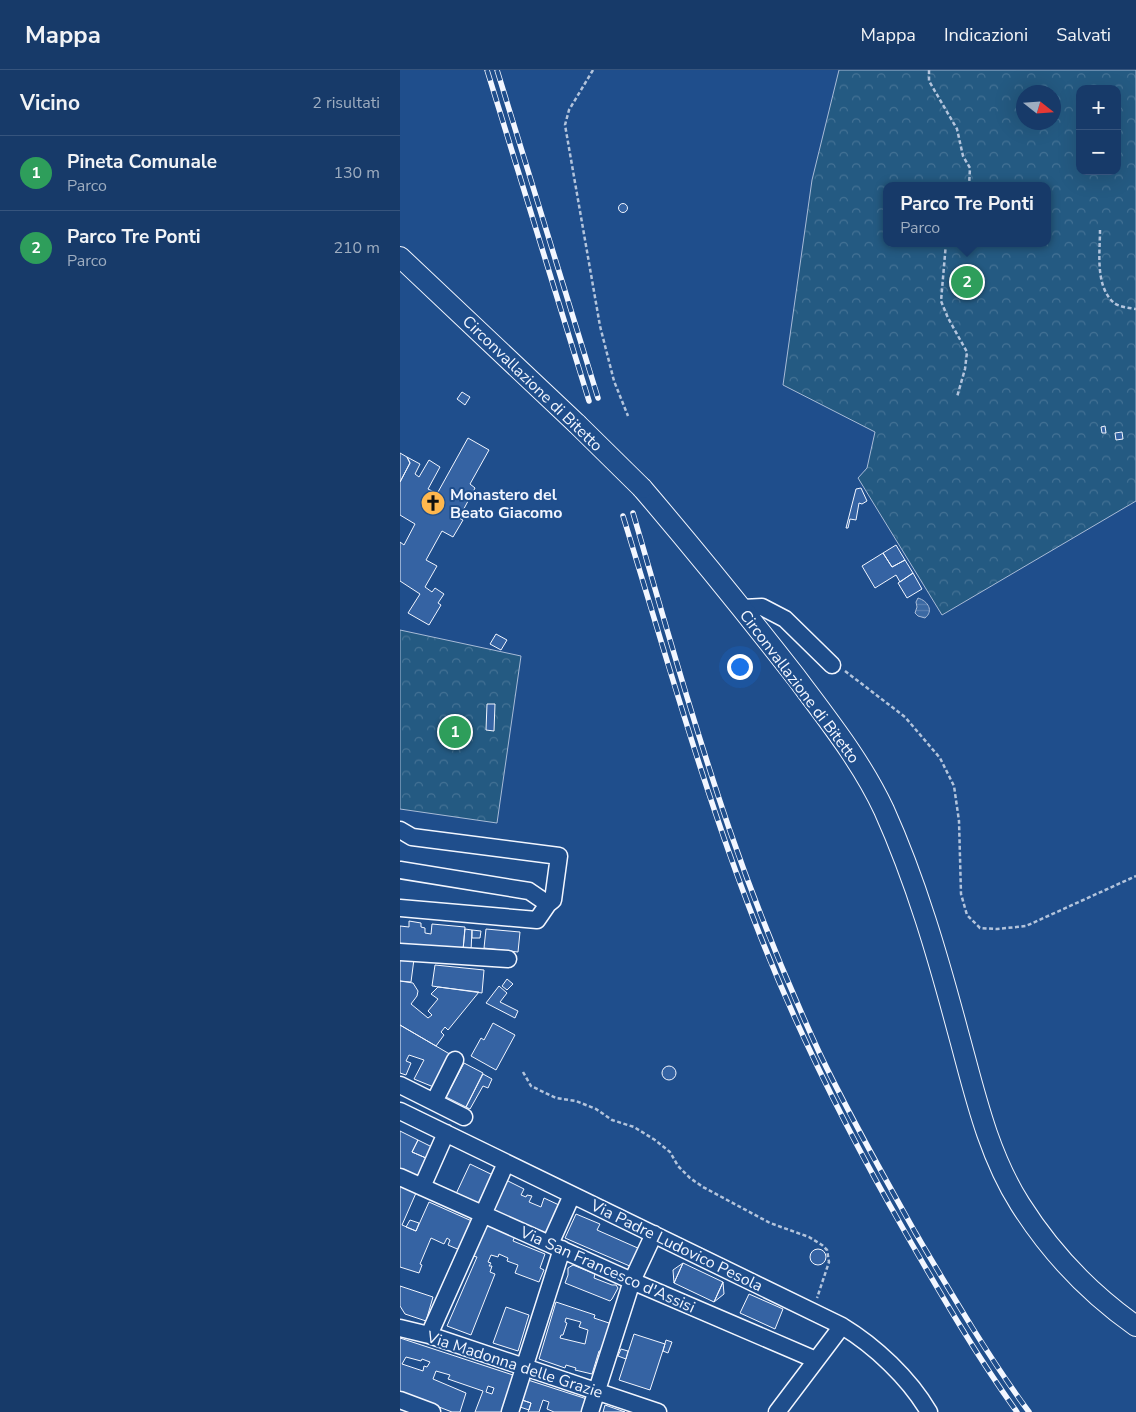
<!DOCTYPE html>
<html lang="it">
<meta charset="utf-8">
<style>
:root{--surface:#173a69;--page:#20416f;--text:#f1f3f6;--muted:#9eadc0;--line:#36547d;--accent:#95b2f1}
body{margin:0;font-family:"Nunito Sans",sans-serif;background:var(--page);color:var(--text)}
.controls{position:absolute;right:15px;top:15px;display:grid;overflow:hidden;border-radius:10px;box-shadow:0 5px 20px #0002}
.controls button{width:45px;height:45px;display:grid;place-items:center;padding:0;border:0;border-bottom:1px solid var(--line);background:var(--surface);color:var(--text);font:25px sans-serif}
.compass{position:absolute;left:616px;top:15px;width:45px;height:45px;border-radius:50%;background:var(--surface);box-shadow:0 5px 20px #0002;rotate:107deg}
.you{position:absolute;left:339px;top:596px;width:18px;height:18px;margin:-12px;border:4px solid #fff;border-radius:50%;background:#1a73e8;box-shadow:0 0 0 8px #1a73e833}
.badge{display:grid;place-items:center;width:32px;height:32px;border-radius:50%;background:var(--accent);color:#fff;font-size:16px;font-weight:700}
.pin{position:absolute;translate:-50% -50%;border:2px solid #fff;box-shadow:0 1px 5px #0006}
.popup{position:absolute;left:483px;top:112px;width:168px;height:65px;box-sizing:border-box;display:grid;place-content:center;border-radius:10px;background:var(--surface);filter:drop-shadow(0 1px 4px #0005);font-size:16px;white-space:nowrap;color:var(--muted)}
.popup b{font-size:19px;color:var(--text)}
.popup::after{content:'';position:absolute;left:50%;top:100%;margin-left:-10px;border:10px solid transparent;border-top-color:var(--surface)}
.list{margin:0;padding:0;list-style:none}
h2{display:flex;justify-content:space-between;align-items:center;height:65px;margin:0;padding:0 20px;font-size:21px}
h2 small{font-size:16px;font-weight:400;color:var(--muted)}
.list li{display:grid;grid-template-columns:32px 1fr auto;gap:15px;align-items:center;box-sizing:border-box;height:75px;padding:0 20px;border-top:1px solid var(--line)}
.list b{display:block;font-size:19px;white-space:nowrap}
.list p{margin:0;font-size:16px;white-space:nowrap;color:var(--muted)}
.list em{font-size:16px;font-style:normal;color:var(--muted)}
.map{position:relative;flex:none;width:736px;height:1342px;overflow:hidden}
header{display:flex;align-items:center;gap:30px;box-sizing:border-box;height:70px;padding:0 25px;background:var(--surface);border-bottom:1px solid var(--line)}
header strong{font-size:24px}
nav{display:flex;gap:28px;margin-inline-start:auto;font-size:18px}
main{display:flex}
aside{flex:1;background:var(--surface)}
.map>svg:first-child{display:block}
.park{fill:url(#park-crowns);stroke:#a8bbd7;fill-rule:evenodd}
.water{fill:url(#water-rules);stroke:#a8bbd7}
.building{fill:#3563a3;stroke:#f2f6ff;fill-rule:evenodd}
.lines{fill:none;stroke-linecap:round;stroke-linejoin:round}
.minor-casing{stroke:#f2f6ff;stroke-width:19}
.major-casing{stroke:#f2f6ff;stroke-width:22}
.path{stroke:#b3c4dc;stroke-width:2.5;stroke-dasharray:4 2.5;stroke-linecap:butt}
.minor{stroke:#1f4e8c;stroke-width:16}
.major{stroke:#1f4e8c;stroke-width:20}
.rail-casing{stroke:#f2f6ff;stroke-width:5.5}
.rail{stroke:#1f4e8c;stroke-width:4;stroke-dasharray:11;stroke-linecap:butt}
.major-bridge-casing{stroke:#f2f6ff;stroke-width:22;stroke-linecap:butt}
.major-bridge{stroke:#1f4e8c;stroke-width:20}
.labels{text-anchor:middle;stroke-width:4;stroke-linejoin:round;paint-order:stroke}
.street-label{font-size:16px;fill:#f2f6ff;stroke:#1f4e8c}
.poi-label{font-size:16px;font-weight:bold;fill:#f2f6ff;stroke:#1f4e8c;text-anchor:start}
</style>
<header>
<strong>Mappa</strong>
<nav><a>Mappa</a><a>Indicazioni</a><a>Salvati</a></nav>
</header>
<main>
<aside>
<h2>Vicino<small>2 risultati</small></h2>
<ul class="list">
<li><span class="badge" style="background:#2e9e5b">1</span><div><b>Pineta Comunale</b><p>Parco</p></div><em>130 m</em></li>
<li><span class="badge" style="background:#2e9e5b">2</span><div><b>Parco Tre Ponti</b><p>Parco</p></div><em>210 m</em></li>
</ul>
</aside>
<div class="map">
<svg width="736" height="1342" viewBox="0 0 736 1342">
<defs>
<pattern id="park-crowns" width="20" height="18" patternUnits="userSpaceOnUse" patternTransform="scale(1.25)"><rect width="20" height="18" fill="#245a82"/><path d="M2 6a3 3 0 1 1 6 0M12 15a3 3 0 1 1 6 0" fill="none" stroke="#447295"/></pattern>
<pattern id="water-rules" width="6" height="5" patternUnits="userSpaceOnUse" patternTransform="scale(1.25)"><rect width="6" height="5" fill="#3b69a3"/><path d="M0 2.5h6" fill="none" stroke="#587fb1"/></pattern>
</defs>
<rect width="100%" height="100%" fill="#1f4e8c"/>
<path class="park" d="M 439,0 L 736,0 L 736,431 L 542,545 L 458,408 L 467,398 L 475,362 L 383,315 L 412,110 ZM 680,19 L 717,19 L 717,101 L 680,101 ZM 624,22 L 654,22 L 654,52 L 624,52 ZM 487,116 L 647,116 L 647,173 L 487,173 Z
M 0,560 L 121,586 L 97,753 L 0,739 Z"/>
<path class="water" d="M 518,528 C 528,531 534,541 525,548 L 518,546 L 515,543 L 517,537 L 516,532 Z"/>
<path class="building" d="M218.5 138a4.5 4.5 0 1 1 9 0a4.5 4.5 0 1 1-9 0Z
M 62,322 L 70,327 L 65,335 L 57,329 Z
M 705,356 L 706,363 L 702,363 L 701,357 Z
M 722,362 L 723,369 L 716,370 L 715,363 Z
M 68,368 L 89,380 L 70,414 L 75,418 L 59,448 L 63,450 L 53,467 L 42,461 L 26,490 L 37,496 L 25,517 L 32,522 L 35,518 L 44,524 L 38,533 L 41,535 L 29,555 L 8,543 L 20,524 L 0,511 L 0,472 L 4,475 L 15,454 L 0,445 L 0,412 L 10,393 L 7,387 L 20,394 L 15,404 L 19,407 L 29,390 L 40,397 L 28,419 L 34,422 L 30,429 L 33,431 Z
M 0,383 L 7,387 L 10,393 L 0,412 Z
M 461,418 L 467,431 L 462,434 L 459,433 L 456,450 L 450,449 L 448,458 L 446,458 L 456,419 Z
M 496,475 L 505,490 L 492,497 L 483,483 Z
M 483,483 L 492,497 L 505,490 L 513,503 L 500,512 L 496,505 L 475,518 L 462,496 Z
M 513,503 L 522,519 L 507,528 L 498,513 Z
M 96,564 L 107,570 L 101,580 L 90,574 Z
M 87,634 L 95,634 L 94,661 L 86,660 Z
M 9,851 L 21,853 L 21,857 L 25,858 L 25,863 L 31,864 L 32,854 L 65,857 L 63,880 L 0,874 L 0,856 L 9,857 Z
M 65,859 L 72,860 L 71,881 L 63,880 Z
M 86,859 L 120,862 L 118,882 L 84,878 Z
M 72,860 L 81,861 L 80,868 L 72,868 Z
M 0,887 L 14,889 L 11,912 L 0,911 Z
M 35,895 L 84,900 L 82,923 L 32,916 Z
M 107,909 L 113,914 L 107,920 L 102,916 Z
M 0,911 L 13,913 L 18,921 L 17,926 L 11,934 L 28,948 L 32,945 L 28,941 L 38,929 L 31,924 L 38,917 L 79,922 L 48,960 L 45,957 L 41,962 L 44,965 L 36,976 L 0,955 Z
M 99,916 L 107,923 L 100,932 L 118,941 L 115,948 L 86,933 Z
M 93,953 L 115,965 L 96,1000 L 71,986 L 81,968 L 84,970 Z
M 0,955 L 53,986 L 36,1018 L 14,1009 L 24,990 L 9,985 L 6,991 L 11,993 L 6,1005 L 0,1003 Z
M 64,993 L 83,1003 L 66,1037 L 46,1027 Z
M262 1003a7 7 0 1 1 14 0a7 7 0 1 1-14 0Z
M 83,1004 L 92,1009 L 88,1018 L 83,1016 L 70,1039 L 66,1037 Z
M 0,1061 L 18,1070 L 12,1082 L 26,1088 L 17,1108 L 0,1101 Z
M 18,1070 L 32,1077 L 26,1088 L 12,1082 Z
M 70,1094 L 95,1106 L 81,1137 L 55,1126 Z
M 106,1110 L 124,1119 L 121,1125 L 126,1127 L 127,1125 L 132,1126 L 129,1132 L 141,1137 L 144,1128 L 159,1135 L 146,1166 L 92,1142 Z
M 0,1116 L 16,1123 L 2,1155 L 16,1161 L 29,1132 L 74,1152 L 62,1181 L 48,1175 L 50,1170 L 47,1168 L 44,1174 L 31,1168 L 20,1194 L 22,1195 L 19,1203 L 0,1197 Z
M 176,1144 L 200,1154 L 197,1160 L 240,1179 L 232,1197 L 165,1168 Z
M 10,1150 L 19,1153 L 16,1161 L 6,1157 Z
M 87,1154 L 115,1166 L 113,1171 L 145,1184 L 140,1198 L 144,1200 L 139,1212 L 115,1203 L 118,1195 L 107,1191 L 108,1188 L 99,1184 L 98,1187 L 91,1185 L 88,1192 L 91,1193 L 89,1196 L 92,1196 L 90,1202 L 95,1204 L 71,1265 L 47,1256 L 77,1187 L 73,1186 Z
M410 1187a8 8 0 1 1 16 0a8 8 0 1 1-16 0Z
M 283,1193 L 274,1213 L 273,1200 Z
M 283,1193 L 323,1212 L 314,1232 L 274,1213 Z
M 173,1195 L 195,1204 L 194,1208 L 212,1215 L 216,1215 L 218,1218 L 212,1229 L 210,1231 L 165,1213 L 168,1205 L 168,1198 Z
M 323,1212 L 324,1224 L 314,1232 Z
M 0,1216 L 33,1227 L 26,1251 L 5,1244 L 0,1236 Z
M 349,1224 L 383,1239 L 375,1259 L 340,1243 Z
M 156,1232 L 195,1245 L 194,1248 L 212,1254 L 202,1281 L 199,1281 L 192,1304 L 175,1300 L 176,1298 L 166,1295 L 165,1298 L 139,1289 ZM 166,1248 L 181,1252 L 179,1257 L 188,1260 L 185,1274 L 160,1268 L 161,1265 L 163,1265 L 167,1253 L 165,1252 Z
M 106,1237 L 129,1245 L 118,1281 L 93,1273 Z
M 234,1264 L 265,1274 L 250,1320 L 219,1310 Z
M 0,1268 L 116,1306 L 106,1342 L 75,1342 L 83,1321 L 48,1309 L 50,1305 L 36,1301 L 33,1309 L 66,1323 L 60,1342 L 52,1342 L 0,1322 ZM 6,1287 L 21,1291 L 22,1289 L 30,1292 L 27,1297 L 24,1296 L 23,1301 L 2,1294 ZM 88,1316 L 94,1318 L 92,1324 L 86,1322 Z
M 266,1270 L 272,1272 L 268,1283 L 263,1281 Z
M 221,1279 L 228,1281 L 226,1289 L 218,1286 Z
M 128,1310 L 190,1330 L 187,1342 L 154,1342 L 147,1339 L 149,1332 L 143,1330 L 139,1342 L 128,1342 L 131,1333 L 122,1330 Z
M 122,1330 L 131,1333 L 129,1340 L 120,1337 Z
M 205,1335 L 225,1342 L 203,1342 Z"/>
<g class="lines">
<defs>
<path id="minor" d="M 343,538 L 362,537 L 385,549 L 432,595
M 0,760 L 12,767 L 159,786 L 153,830 L 148,834
M 0,800 L 129,821 L 148,834 L 137,850 L 0,838
M 0,882 L 108,889
M 0,1015 L 64,1047
M 34,1032 L 55,990
M 0,1041 L 442,1256 C 475,1276 509,1308 529,1342
M 0,1107 L 232,1211 L 416,1290
M 22,1117 L 46,1063
M 150,1174 L 172,1125
M 0,1258 L 29,1265 L 258,1342
M 29,1265 L 106,1093
M 0,1330 L 32,1342
M 110,1342 L 162,1179
M 190,1342 L 232,1211 L 254,1164
M 377,1342 L 442,1256"/>
<path id="major" d="M 0,187 L 177,354
M 242,418 C 295,480 346,543 396,607 C 428,650 461,691 484,740 C 516,811 538,887 558,962 C 574,1020 587,1082 620,1134 C 651,1183 689,1223 736,1256"/>
</defs>
<use href="#minor" class="minor-casing"/>
<use href="#major" class="major-casing"/>
<path class="path" d="M 193,0 L 169,40 L 165,55 L 200,256 L 214,311 L 228,346
M 529,0 L 529,11 L 557,59 L 563,86 L 570,98 L 569,116
M 700,160 C 700,182 695,215 713,232 C 718,237 730,238 736,239
M 546,173 L 541,231 L 548,248 L 567,282 L 565,299 L 557,327
M 445,601 L 505,647 L 540,688 L 554,716 L 559,751 L 561,824 L 567,845 L 580,858 L 597,859 L 626,856 L 736,806
M 123,1002 L 131,1016 L 156,1028 L 176,1031 L 196,1039 L 212,1050 L 234,1057 L 255,1070 L 270,1082 L 278,1096 L 290,1108 L 303,1117 L 370,1153 L 409,1167 L 422,1175 L 427,1180 L 429,1192 L 417,1228"/>
<use href="#minor" class="minor"/>
<use href="#major" class="major"/>
<defs>
<path id="rail" d="M 87,0 L 189,331
M 97,0 L 198,328
M 233,443 C 264,549 294,656 330,761 C 356,836 386,910 419,982 C 448,1043 482,1103 515,1162 C 551,1223 587,1285 629,1342
M 223,446 C 265,582 304,722 356,855 C 397,961 448,1063 505,1162 C 540,1223 576,1285 617,1342"/>
</defs>
<use href="#rail" class="rail-casing"/>
<use href="#rail" class="rail"/>
<defs>
<path id="major-bridge" d="M 177,354 L 242,418"/>
</defs>
<use href="#major-bridge" class="major-bridge-casing"/>
<use href="#major-bridge" class="major-bridge"/>
</g>
<defs>
<symbol id="church-disc" viewBox="-11 -11 22 22"><circle r="9.5" fill="#ffb74d" stroke="#1f4e8c"/><path d="M-1.2-6h2.4v3.5h3.3v2.4h-3.3V6h-2.4V-.1h-3.3v-2.4h3.3Z" fill="#111"/></symbol>
</defs>
<g fill-rule="evenodd">
<use href="#church-disc" x="19" y="419" width="28" height="28"/>
</g>
<g class="labels">
<g class="street-label">
<text transform="translate(133 313) rotate(44)" y="6">Circonvallazione di Bitetto</text>
<text transform="translate(400 616) rotate(53)" y="6">Circonvallazione di Bitetto</text>
<text transform="translate(277 1175) rotate(26)" y="6">Via Padre Ludovico Pesola</text>
<text transform="translate(208 1199) rotate(24)" y="6">Via San Francesco d'Assisi</text>
<text transform="translate(115 1294) rotate(18)" y="6">Via Madonna delle Grazie</text>
</g>
<g class="poi-label">
<text x="50" y="430">Monastero del<tspan x="50" dy="18">Beato Giacomo</tspan></text>
</g>
</g>
</svg>
<div class="controls">
<button>+</button>
<button>−</button>
</div>
<svg class="compass" viewBox="-18 -18 36 36"><path d="M0-13l5 13h-10z" fill="#e53935"/><path d="M0 13l5-13h-10z" fill="#9eadc0"/></svg>
<div class="you"></div>
<div class="pin badge" style="left:55px;top:662px;background:#2e9e5b">1</div>
<div class="pin badge" style="left:567px;top:212px;background:#2e9e5b">2</div>
<div class="popup"><b>Parco Tre Ponti</b>Parco</div>
</div>
</main>
